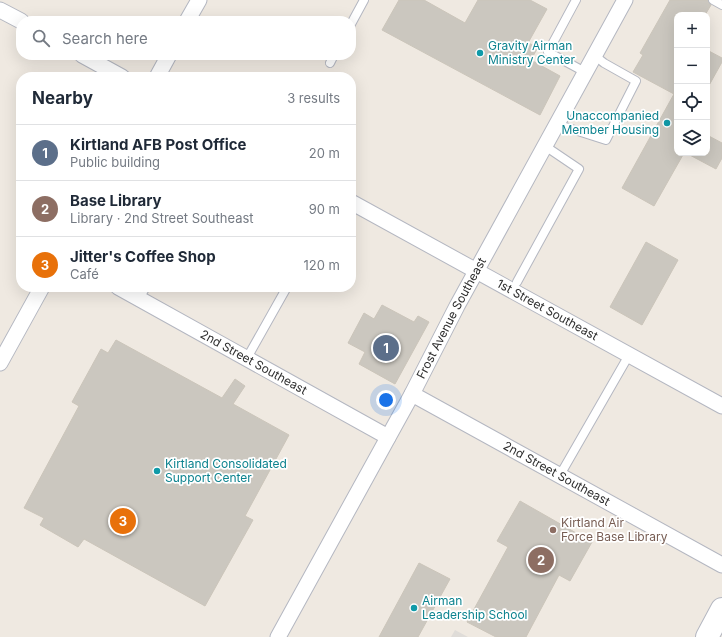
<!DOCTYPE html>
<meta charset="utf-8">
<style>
:root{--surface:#fff;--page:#f2f2f3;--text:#1f2937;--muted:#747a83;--line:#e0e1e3;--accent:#b45309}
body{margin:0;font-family:Inter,sans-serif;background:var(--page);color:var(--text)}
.controls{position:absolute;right:12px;top:12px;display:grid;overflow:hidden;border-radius:8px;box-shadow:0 4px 16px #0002}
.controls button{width:36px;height:36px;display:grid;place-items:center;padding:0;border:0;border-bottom:1px solid var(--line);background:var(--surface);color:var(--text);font:20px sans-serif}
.you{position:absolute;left:386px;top:400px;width:14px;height:14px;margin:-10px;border:3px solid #fff;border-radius:50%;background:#1a73e8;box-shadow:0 0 0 6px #1a73e833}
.badge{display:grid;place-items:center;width:26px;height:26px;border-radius:50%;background:var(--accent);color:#fff;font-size:13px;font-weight:700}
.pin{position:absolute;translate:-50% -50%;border:2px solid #fff;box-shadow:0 1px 4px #0006}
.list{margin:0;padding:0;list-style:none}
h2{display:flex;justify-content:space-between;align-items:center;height:52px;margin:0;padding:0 16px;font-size:17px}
h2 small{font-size:13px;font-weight:400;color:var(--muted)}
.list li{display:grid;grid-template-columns:26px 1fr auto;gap:12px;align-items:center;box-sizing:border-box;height:56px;padding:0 16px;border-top:1px solid var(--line)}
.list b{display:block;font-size:15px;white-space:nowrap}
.list p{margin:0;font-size:13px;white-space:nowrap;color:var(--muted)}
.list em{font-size:13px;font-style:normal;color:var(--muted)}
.icon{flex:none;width:22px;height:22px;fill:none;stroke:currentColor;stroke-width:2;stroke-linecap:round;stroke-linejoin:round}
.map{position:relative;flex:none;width:722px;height:637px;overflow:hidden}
.search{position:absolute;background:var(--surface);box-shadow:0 4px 16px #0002;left:16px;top:16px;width:340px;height:44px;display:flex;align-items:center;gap:10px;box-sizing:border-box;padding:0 14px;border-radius:16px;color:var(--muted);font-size:15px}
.panel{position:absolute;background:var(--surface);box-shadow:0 4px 16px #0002;left:16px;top:72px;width:340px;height:220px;border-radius:16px}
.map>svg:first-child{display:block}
.plaza{fill:#dfdcd8}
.building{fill:#cbc7bf;stroke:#cbc5ba}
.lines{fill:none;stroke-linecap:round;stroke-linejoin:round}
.service-casing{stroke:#b4b7c1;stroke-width:10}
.minor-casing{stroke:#b4b7c1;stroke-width:17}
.secondary-casing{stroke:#b4b7c1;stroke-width:24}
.service{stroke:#fff;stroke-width:8}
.minor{stroke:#fff;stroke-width:15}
.secondary{stroke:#fff;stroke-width:22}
.culture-dot{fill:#0f9aa8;stroke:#fff;stroke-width:1.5}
.education-dot{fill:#8d6e63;stroke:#fff;stroke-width:1.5}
.labels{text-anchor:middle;stroke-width:3.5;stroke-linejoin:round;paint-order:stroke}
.culture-label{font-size:12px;fill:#0d838f;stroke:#fff;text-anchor:start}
.street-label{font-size:12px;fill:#2e2e2e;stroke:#fff}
.education-label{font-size:12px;fill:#785e54;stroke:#fff;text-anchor:start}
</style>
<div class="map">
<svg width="722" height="637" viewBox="0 0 722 637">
<rect width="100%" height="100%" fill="#efe9e1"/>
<path class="plaza" d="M 455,630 L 468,637 L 451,637 Z"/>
<path class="building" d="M 399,0 L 424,0 L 465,23 L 478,0 L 530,0 L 547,9 L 528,43 L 538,47 L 531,60 L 560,76 L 540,115 L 382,30 Z
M 670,0 L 708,0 L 711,5 L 705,15 L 677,15 L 677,153 L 684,153 L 654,206 L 622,188 L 674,94 L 633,72 L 643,55 L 640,53 Z
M 707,50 L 722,58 L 722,62 L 707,89 Z
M 707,135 L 722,143 L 722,158 L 716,169 L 686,153 L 707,153 Z
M 646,242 L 678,260 L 642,325 L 610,307 Z
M 382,305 L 414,322 L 418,316 L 429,322 L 395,384 L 359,364 L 365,352 L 348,343 L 364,313 L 374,319 Z
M 116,340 L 222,398 L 235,379 L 245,386 L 233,404 L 289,435 L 245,516 L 253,520 L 205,606 L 84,539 L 78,547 L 40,525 L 44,518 L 24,508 L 79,406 L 72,402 L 101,349 L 108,353 Z
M 520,501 L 592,542 L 570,581 L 559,575 L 526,637 L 496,637 L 467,622 L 508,547 L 497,541 Z
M 419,563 L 450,579 L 418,637 L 379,637 Z"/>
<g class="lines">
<defs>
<path id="service" d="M 576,0 L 548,52 L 585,72
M 713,0 L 722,5
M 351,24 L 364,0
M 330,63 L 334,55
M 556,124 L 606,140 L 636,81 L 604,63 L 594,55
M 517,282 L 579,169 L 545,146
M 139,298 L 146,287
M 247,358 L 287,287
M 560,475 L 629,355"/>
<g id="minor">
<path d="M 0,10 L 21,21"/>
<path d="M 187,21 L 199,0"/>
<path d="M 82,55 L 122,77"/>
<path d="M 157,77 L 169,55"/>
<path id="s1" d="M 351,202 L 722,406"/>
<path id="s2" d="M 118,287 L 388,437"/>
<path d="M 0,363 L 42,287"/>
<path id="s3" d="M 412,394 L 722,565"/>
<path id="s4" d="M 278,637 L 412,394 L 457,306 L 625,0"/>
</g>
<path id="secondary" d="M 707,637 L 722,609"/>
</defs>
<use href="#service" class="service-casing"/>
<use href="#minor" class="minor-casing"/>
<use href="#secondary" class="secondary-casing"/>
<use href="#service" class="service"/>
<use href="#minor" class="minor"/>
<use href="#secondary" class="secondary"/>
</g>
<g class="culture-dot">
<circle cx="480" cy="53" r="4"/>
<circle cx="667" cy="123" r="4"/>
<circle cx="157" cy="471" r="4"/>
<circle cx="414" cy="608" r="4"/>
</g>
<circle class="education-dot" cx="553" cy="530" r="4"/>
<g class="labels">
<g class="culture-label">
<text x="488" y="50">Gravity Airman<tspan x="488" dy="14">Ministry Center</tspan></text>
<text x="659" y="120" text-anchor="end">Unaccompanied<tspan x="659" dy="14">Member Housing</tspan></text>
<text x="165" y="468">Kirtland Consolidated<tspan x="165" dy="14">Support Center</tspan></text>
<text x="422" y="605">Airman<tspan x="422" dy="14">Leadership School</tspan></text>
</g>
<g class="street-label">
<text dy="4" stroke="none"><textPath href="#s1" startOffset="224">1st Street Southeast</textPath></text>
<text dy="4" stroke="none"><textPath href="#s4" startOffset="363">Frost Avenue Southeast</textPath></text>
<text dy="4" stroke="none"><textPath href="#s2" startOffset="155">2nd Street Southeast</textPath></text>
<text dy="4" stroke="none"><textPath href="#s3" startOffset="165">2nd Street Southeast</textPath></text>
</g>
<g class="education-label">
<text x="561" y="527">Kirtland Air<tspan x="561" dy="14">Force Base Library</tspan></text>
</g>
</g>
</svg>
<div class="controls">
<button>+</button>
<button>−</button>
<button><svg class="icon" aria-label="locate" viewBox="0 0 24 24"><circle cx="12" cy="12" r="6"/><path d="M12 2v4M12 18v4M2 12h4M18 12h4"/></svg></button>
<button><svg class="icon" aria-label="layers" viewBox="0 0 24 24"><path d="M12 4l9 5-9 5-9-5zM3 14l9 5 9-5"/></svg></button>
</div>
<div class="you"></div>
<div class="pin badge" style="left:386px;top:348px;background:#5c6f8a">1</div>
<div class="pin badge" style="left:541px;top:560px;background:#8d6e63">2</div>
<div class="pin badge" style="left:123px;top:521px;background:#e8710a">3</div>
<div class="search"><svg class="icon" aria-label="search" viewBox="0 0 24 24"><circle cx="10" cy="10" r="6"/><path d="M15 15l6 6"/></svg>Search here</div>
<section class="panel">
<h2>Nearby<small>3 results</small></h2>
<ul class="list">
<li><span class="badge" style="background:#5c6f8a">1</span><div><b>Kirtland AFB Post Office</b><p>Public building</p></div><em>20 m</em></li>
<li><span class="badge" style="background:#8d6e63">2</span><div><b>Base Library</b><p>Library · 2nd Street Southeast</p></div><em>90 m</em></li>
<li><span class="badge" style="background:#e8710a">3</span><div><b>Jitter's Coffee Shop</b><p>Café</p></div><em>120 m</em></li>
</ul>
</section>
</div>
